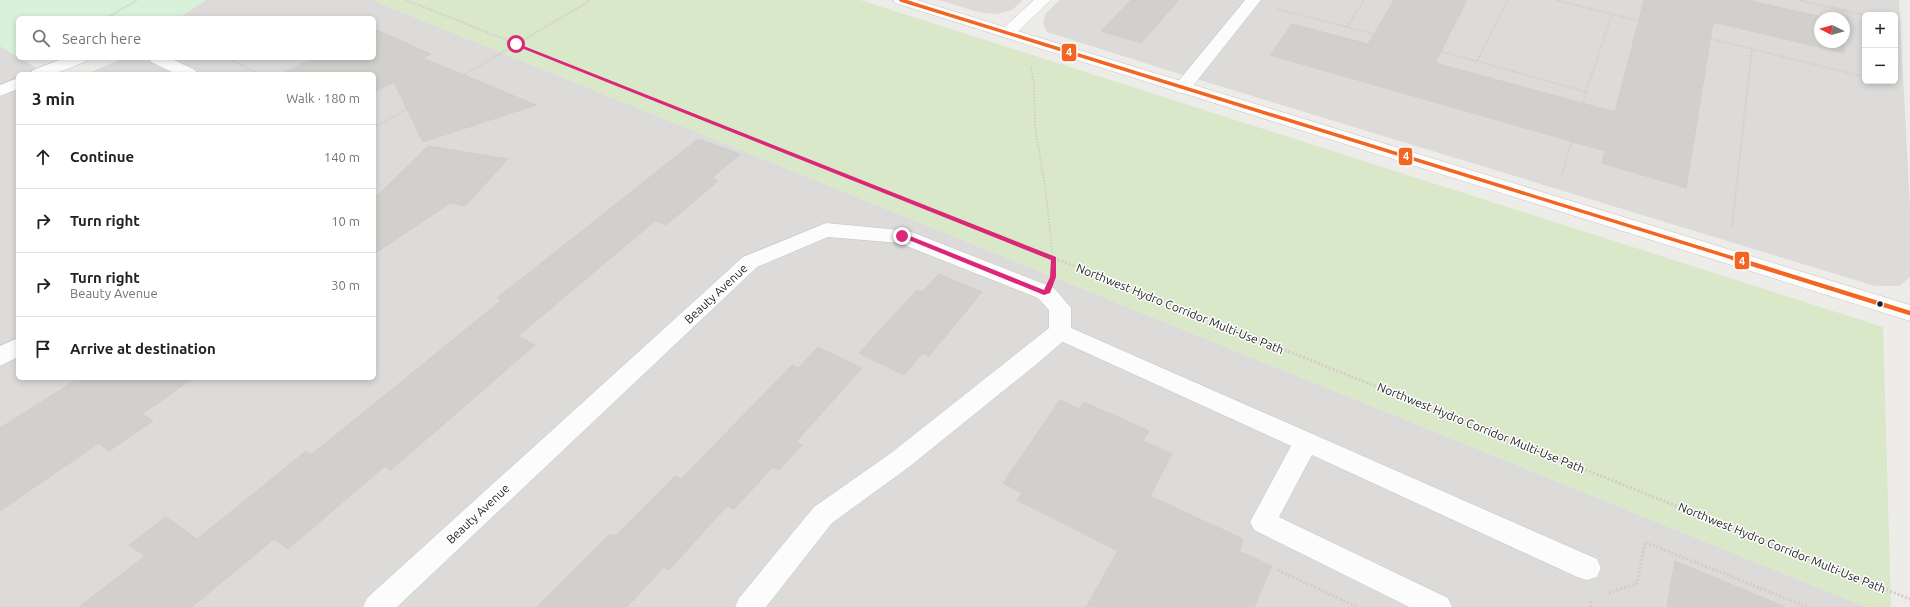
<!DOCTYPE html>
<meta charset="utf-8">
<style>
:root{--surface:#fff;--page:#f6f6f6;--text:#202124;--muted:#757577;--line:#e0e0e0}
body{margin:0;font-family:Ubuntu,sans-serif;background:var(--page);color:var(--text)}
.controls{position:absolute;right:12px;top:12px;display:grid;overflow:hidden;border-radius:6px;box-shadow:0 2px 6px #0003}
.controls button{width:36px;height:36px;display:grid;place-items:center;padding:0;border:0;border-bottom:1px solid var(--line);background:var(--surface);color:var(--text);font:20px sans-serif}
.compass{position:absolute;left:1814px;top:12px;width:36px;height:36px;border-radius:50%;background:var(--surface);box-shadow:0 2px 6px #0003;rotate:275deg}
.stop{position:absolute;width:12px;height:12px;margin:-9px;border:3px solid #db2777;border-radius:50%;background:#fff}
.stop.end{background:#db2777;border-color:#fff;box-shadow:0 1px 4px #0008}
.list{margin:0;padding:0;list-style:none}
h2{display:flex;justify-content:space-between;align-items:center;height:52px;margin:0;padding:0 16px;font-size:17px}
h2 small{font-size:13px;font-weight:400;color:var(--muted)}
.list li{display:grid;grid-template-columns:26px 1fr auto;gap:12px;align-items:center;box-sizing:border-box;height:64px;padding:0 16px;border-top:1px solid var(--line)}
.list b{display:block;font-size:15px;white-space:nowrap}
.list p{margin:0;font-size:13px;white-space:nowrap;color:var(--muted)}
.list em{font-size:13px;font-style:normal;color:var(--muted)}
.icon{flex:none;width:22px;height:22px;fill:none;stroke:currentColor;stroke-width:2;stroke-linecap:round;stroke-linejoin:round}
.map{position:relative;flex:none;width:1910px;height:607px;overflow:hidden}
.search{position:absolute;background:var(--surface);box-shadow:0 2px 6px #0003;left:16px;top:16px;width:360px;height:44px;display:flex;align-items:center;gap:10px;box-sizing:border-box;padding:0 14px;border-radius:6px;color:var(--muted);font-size:15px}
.panel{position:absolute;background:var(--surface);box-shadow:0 2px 6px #0003;left:16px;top:72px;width:360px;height:308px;border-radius:6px}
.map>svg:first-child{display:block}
.residential{fill:#dcdbd9;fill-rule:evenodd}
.grass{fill:#d8e8c9}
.park{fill:#d8f1da}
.building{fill:#d2d0cd;stroke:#d0ceca}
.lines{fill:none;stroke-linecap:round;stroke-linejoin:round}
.service-casing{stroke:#c4c4c2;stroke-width:1}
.minor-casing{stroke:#c4c4c2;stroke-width:1}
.tertiary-casing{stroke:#c4c4c2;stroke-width:1}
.path-far1{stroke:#d6cbc8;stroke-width:2;stroke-dasharray:1.5 1.5;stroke-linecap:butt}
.path{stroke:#d6cbc8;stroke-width:3;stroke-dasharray:2 2;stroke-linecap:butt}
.service{fill:#fcfcfc;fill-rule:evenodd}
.minor{fill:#fcfcfc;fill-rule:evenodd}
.tertiary{fill:#fcfcfc;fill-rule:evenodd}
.bus-1-far1-casing{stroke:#fff;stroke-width:6}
.bus-1-casing{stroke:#fff;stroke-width:8}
.bus-1-far1{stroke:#f26522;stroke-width:3.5}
.bus-1{stroke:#f26522;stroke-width:4.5}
.route{fill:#db2777}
.bus-dot{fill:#1f1f1f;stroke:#fff;stroke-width:1.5}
.labels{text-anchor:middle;stroke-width:3;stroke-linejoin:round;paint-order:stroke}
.street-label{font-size:12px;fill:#1f1f1f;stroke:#fff}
.line-badge{stroke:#fff;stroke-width:1.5}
.badge-label{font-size:11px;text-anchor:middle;font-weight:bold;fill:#fff}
</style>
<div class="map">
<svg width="1910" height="607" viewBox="0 0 1910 607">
<rect width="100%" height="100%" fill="#edece8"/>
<path class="residential" d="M 206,0 L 372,0 L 1866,607 L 0,607 L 0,46 L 46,74 L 18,74 L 18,378 L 374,378 L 374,74 L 87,74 L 123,58 L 374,58 L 374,18 L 178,18 Z
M 939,0 L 1023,0 L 1012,10 L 996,14 L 978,12 Z
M 1060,0 L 1899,0 L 1910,208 L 1910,277 L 1899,286 L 1875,286 L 1167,70 L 1047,32 L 1043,23 L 1046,13 ZM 1865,15 L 1895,15 L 1895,81 L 1865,81 ZM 1820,18 L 1844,18 L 1844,42 L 1820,42 Z"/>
<path class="grass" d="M 372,0 L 860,0 L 1883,327 L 1891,607 L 1866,607 Z"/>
<path class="park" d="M 0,0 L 206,0 L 178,18 L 18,18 L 18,57 L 0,46 Z"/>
<path class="building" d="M 1131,0 L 1179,0 L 1141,43 L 1101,31 Z
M 1394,0 L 1467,0 L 1435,63 L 1615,112 L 1644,0 L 1747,0 L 1826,18 L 1820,18 L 1820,42 L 1844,42 L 1844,53 L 1713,22 L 1686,188 L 1602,163 L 1605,151 L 1270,55 L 1292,24 L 1368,44 Z
M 374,29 L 431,54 L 423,58 L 536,105 L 423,142 L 394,82 L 374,92 L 374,74 L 282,74 L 313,58 L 374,58 Z
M 698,139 L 740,154 L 712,178 L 718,181 L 666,225 L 655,221 L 518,336 L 535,345 L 391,470 L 385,466 L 288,549 L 274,539 L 192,607 L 79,607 L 145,556 L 129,545 L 166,517 L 197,539 L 306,451 L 311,455 L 502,300 L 497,298 Z
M 428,146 L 508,159 L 465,206 L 450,203 L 374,254 L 374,199 Z
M 939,274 L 982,292 L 929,356 L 923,353 L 904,375 L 859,353 L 917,290 L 922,292 Z
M 818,347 L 862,368 L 796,442 L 802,445 L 779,470 L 773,467 L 734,509 L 727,506 L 669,570 L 664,567 L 627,607 L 537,607 L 610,534 L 615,536 L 675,476 L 681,479 L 792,365 L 798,368 Z
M 79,378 L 194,378 L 142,414 L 153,421 L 109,451 L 99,443 L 0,511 L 0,428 Z
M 1060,400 L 1079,409 L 1084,402 L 1149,431 L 1143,441 L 1172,454 L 1150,496 L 1243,539 L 1239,551 L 1272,566 L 1254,607 L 1086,607 L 1118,551 L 1017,500 L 1022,493 L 1003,483 Z
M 1675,561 L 1783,606 L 1783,607 L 1667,607 Z"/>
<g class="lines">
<defs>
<path id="service" d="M 1245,0 L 1261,0 L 1188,92 L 1182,93 L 1176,92 L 1173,88 L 1176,84 Z
M 1060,323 L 1597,559 L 1601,568 L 1597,577 L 1587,580 L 1577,577 L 1312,455 L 1279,517 L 1448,598 L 1452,607 L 1409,607 L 1254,530 L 1250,522 L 1291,446 L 1052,337 L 1049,331 L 1052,325 Z"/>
<path id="minor" d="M 1034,0 L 1051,0 L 1013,36 L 1007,38 L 1001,36 L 999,33 L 1001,30 Z
M 64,58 L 87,58 L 85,62 L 54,74 L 30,74 L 33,70 Z
M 149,58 L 170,58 L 195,70 L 198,74 L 176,74 L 151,62 Z
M 18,78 L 18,89 L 0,96 L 0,85 Z
M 826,223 L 909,231 L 1054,288 L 1071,308 L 1071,331 L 1068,337 L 1038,363 L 909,467 L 832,523 L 766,607 L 735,607 L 739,598 L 814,507 L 891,453 L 1049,328 L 1049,310 L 1038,298 L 899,243 L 828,237 L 757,267 L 397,607 L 363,607 L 367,598 L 743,257 Z
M 18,338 L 18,357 L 0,366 L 0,346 Z"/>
<path id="tertiary" d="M 893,0 L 917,0 L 1910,305 L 1910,321 L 895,3 Z"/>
</defs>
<use href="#service" class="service-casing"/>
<use href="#minor" class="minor-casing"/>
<use href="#tertiary" class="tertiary-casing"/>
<path class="path-far1" d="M 406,0 L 1056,259
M 1508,0 L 1477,61 L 1586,92 L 1612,14
M 1556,0 L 1752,49
M 1797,0 L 1865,15
M 1278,9 L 1477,61
M 106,18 L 138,0
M 1347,27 L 1364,0
M 227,58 L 260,74
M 1031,67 L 1034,84 L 1035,128 L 1045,185 L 1053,259
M 1880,81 L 1886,82
M 374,128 L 591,0
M 1562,175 L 1586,92
M 1732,226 L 1752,49 L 1865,77"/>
<path class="path" d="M 1053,258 L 1054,266
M 1054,258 L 1910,599
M 1278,570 L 1357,607
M 1609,593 L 1637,583 L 1645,542 L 1807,607
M 1590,607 L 1591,600"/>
<use href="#service" class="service"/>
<use href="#minor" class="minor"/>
<use href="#tertiary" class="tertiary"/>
<defs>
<path id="bus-1-far1" d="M 901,0 L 1736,259"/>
<path id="bus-1" d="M 1733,258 L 1910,313"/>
</defs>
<use href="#bus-1-far1" class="bus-1-far1-casing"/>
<use href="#bus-1" class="bus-1-casing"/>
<use href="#bus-1-far1" class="bus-1-far1"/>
<use href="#bus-1" class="bus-1"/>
</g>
<path class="route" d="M 516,43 L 1056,257 L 1056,277 L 1050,293 L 1044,295 L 899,236 L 905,234 L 1044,290 L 1050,277 L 1051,260 L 514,45 Z"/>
<circle class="bus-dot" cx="1880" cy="304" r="3.5"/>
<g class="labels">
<g class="street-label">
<text transform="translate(716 294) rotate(-43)" y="4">Beauty Avenue</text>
<text transform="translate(1180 309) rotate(22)" y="4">Northwest Hydro Corridor Multi-Use Path</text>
<text transform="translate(1481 428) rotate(22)" y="4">Northwest Hydro Corridor Multi-Use Path</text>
<text transform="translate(478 514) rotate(-43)" y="4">Beauty Avenue</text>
<text transform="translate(1782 548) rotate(22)" y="4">Northwest Hydro Corridor Multi-Use Path</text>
</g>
</g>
<g class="line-badge">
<rect x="1061" y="43" width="16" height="19" rx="4" fill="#f26522"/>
<rect x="1398" y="147" width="15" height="19" rx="4" fill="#f26522"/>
<rect x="1734" y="251" width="16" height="19" rx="4" fill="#f26522"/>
</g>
<g class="badge-label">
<text x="1069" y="56">4</text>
<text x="1406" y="160">4</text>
<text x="1742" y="265">4</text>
</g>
</svg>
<div class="controls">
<button>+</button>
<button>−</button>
</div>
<svg class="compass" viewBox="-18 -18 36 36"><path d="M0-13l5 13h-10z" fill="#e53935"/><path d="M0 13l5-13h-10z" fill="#757577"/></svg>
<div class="stop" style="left:516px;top:44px"></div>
<div class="stop end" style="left:902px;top:236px"></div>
<div class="search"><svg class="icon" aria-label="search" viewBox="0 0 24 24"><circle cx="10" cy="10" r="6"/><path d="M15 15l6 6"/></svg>Search here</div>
<section class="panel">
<h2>3 min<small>Walk · 180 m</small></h2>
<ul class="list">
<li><svg class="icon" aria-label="ahead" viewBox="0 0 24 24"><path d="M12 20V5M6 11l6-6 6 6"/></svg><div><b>Continue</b></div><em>140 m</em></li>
<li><svg class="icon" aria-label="right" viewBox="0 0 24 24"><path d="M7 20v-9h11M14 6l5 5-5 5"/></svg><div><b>Turn right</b></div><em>10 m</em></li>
<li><svg class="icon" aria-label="right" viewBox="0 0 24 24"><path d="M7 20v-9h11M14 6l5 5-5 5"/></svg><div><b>Turn right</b><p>Beauty Avenue</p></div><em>30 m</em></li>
<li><svg class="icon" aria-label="arrive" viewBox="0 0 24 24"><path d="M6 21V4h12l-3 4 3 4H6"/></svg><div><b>Arrive at destination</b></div></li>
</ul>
</section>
</div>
